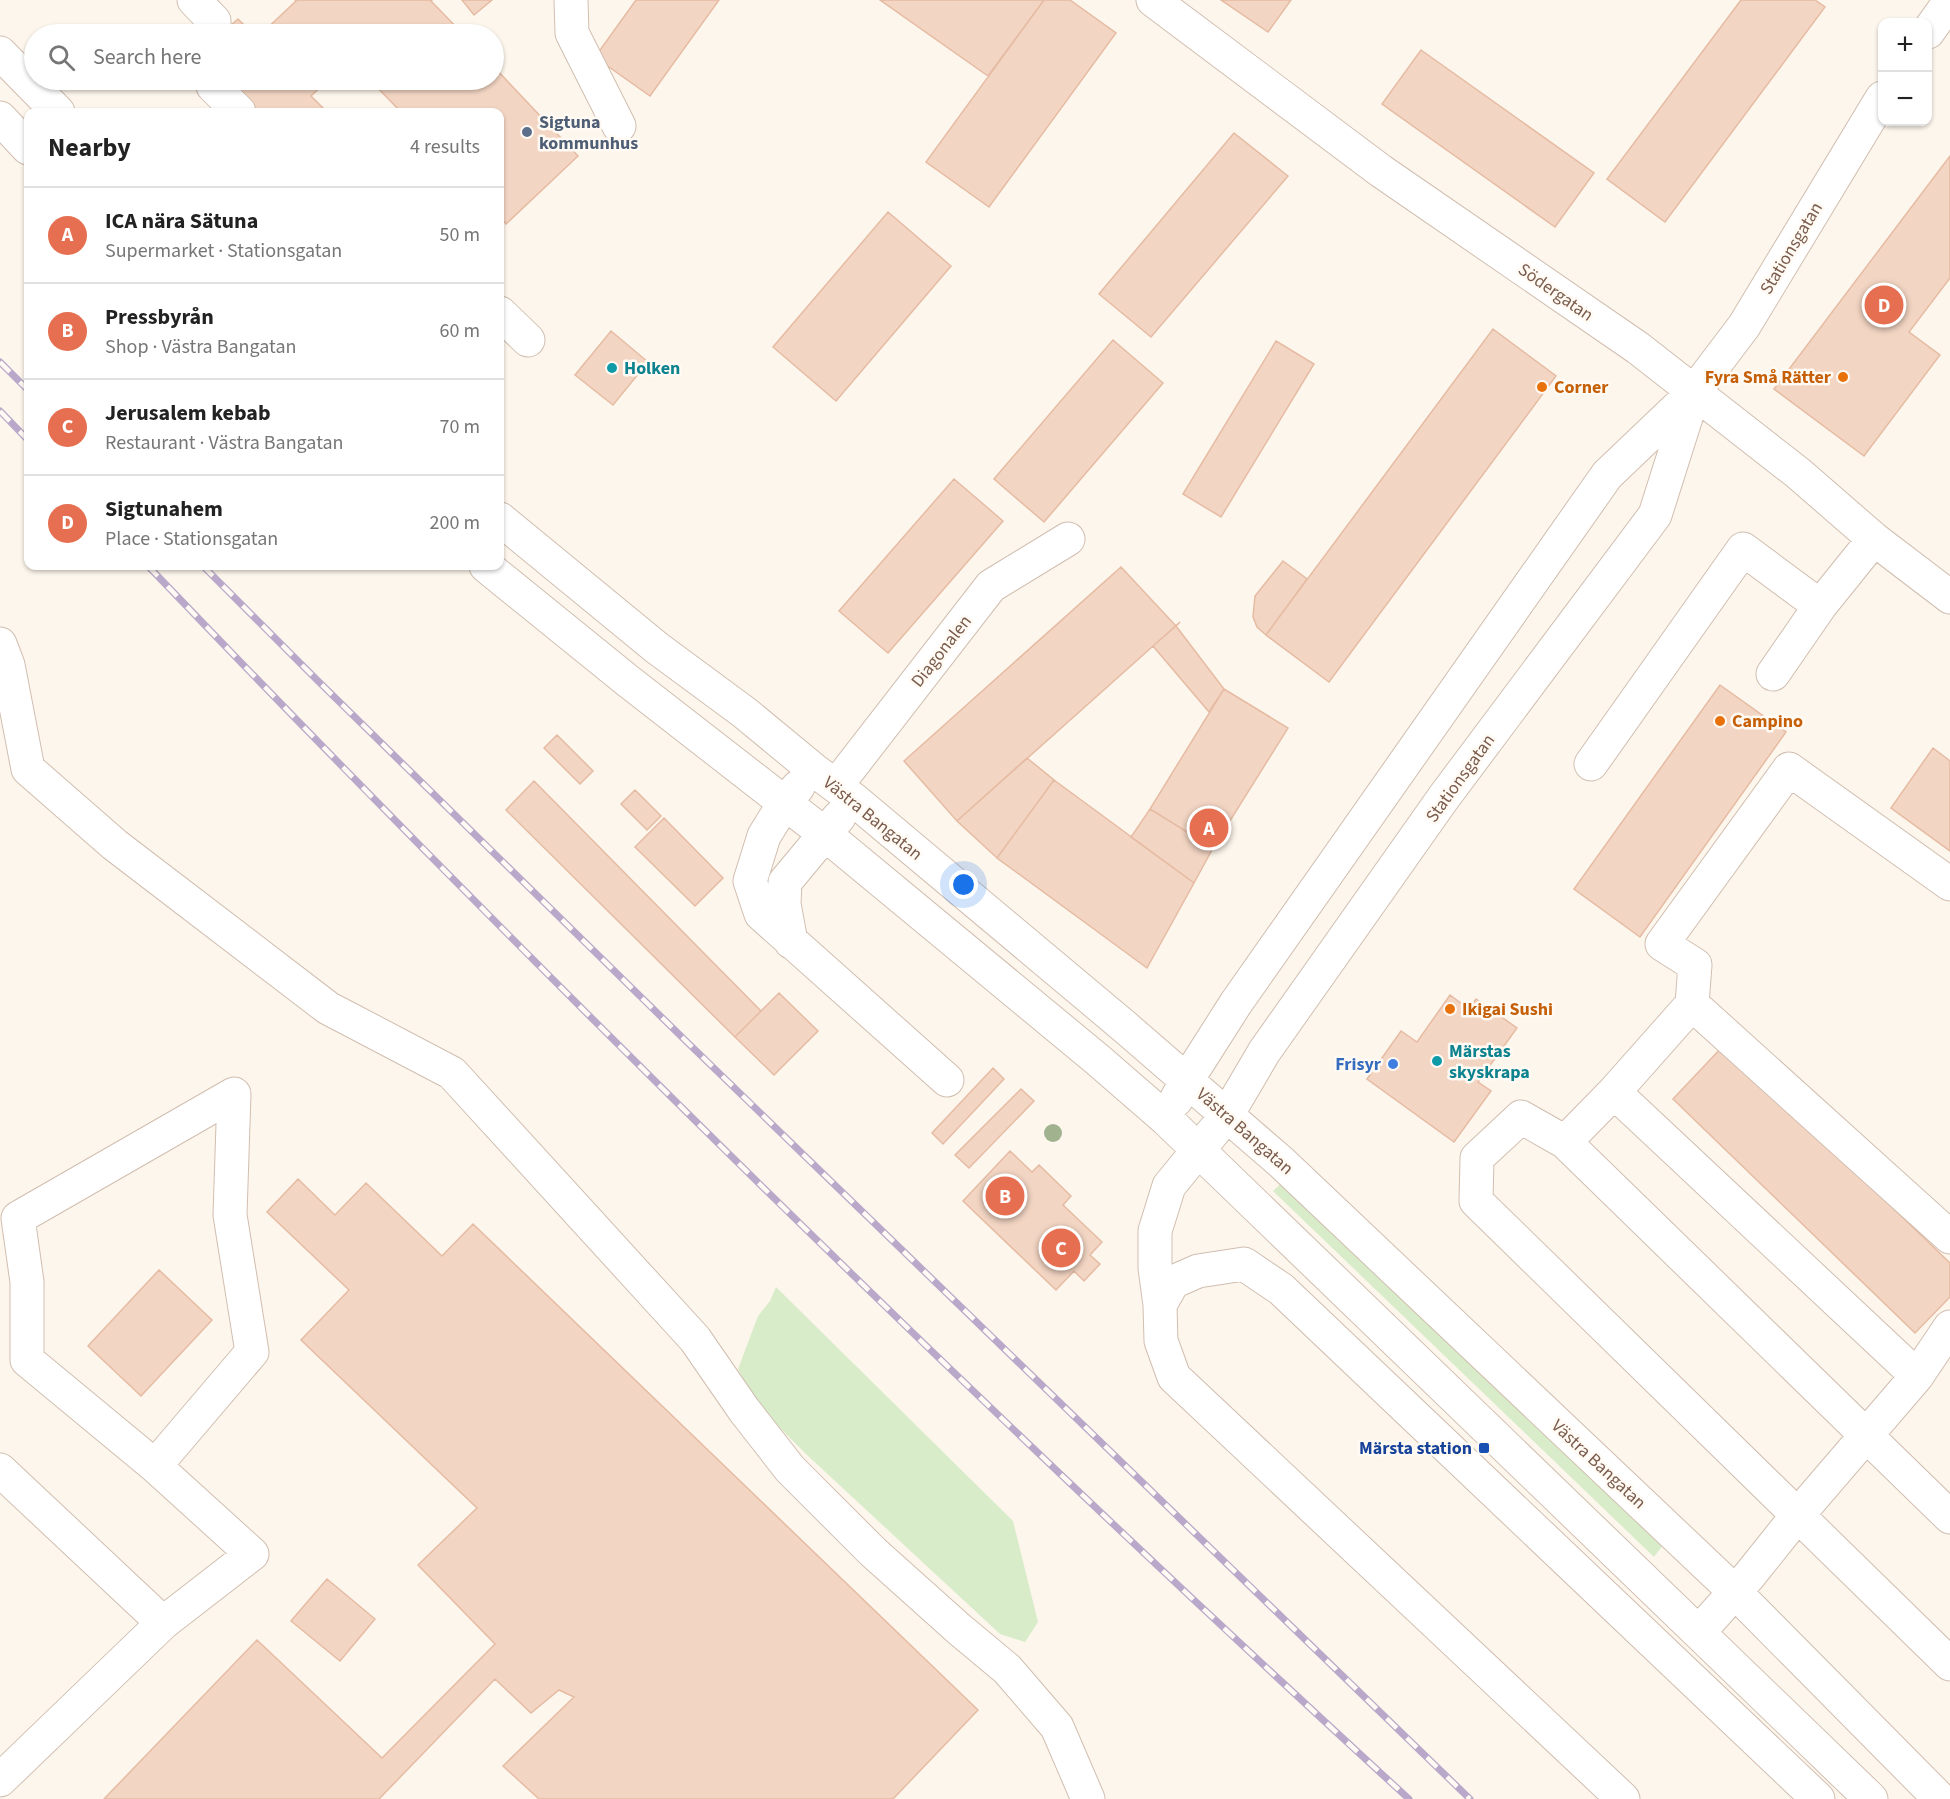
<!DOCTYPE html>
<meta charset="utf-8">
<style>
:root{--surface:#fff;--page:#f6f6f6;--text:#222;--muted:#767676;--line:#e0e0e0;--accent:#e76f51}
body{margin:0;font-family:"Source Sans 3",sans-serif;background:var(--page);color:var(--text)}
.controls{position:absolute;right:18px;top:18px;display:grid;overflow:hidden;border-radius:12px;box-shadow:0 2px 4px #0004}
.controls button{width:54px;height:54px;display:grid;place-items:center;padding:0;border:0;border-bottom:2px solid var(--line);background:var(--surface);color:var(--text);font:30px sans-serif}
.you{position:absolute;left:964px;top:885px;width:21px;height:21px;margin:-15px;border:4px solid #fff;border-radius:50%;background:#1a73e8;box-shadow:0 0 0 9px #1a73e833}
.badge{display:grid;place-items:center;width:39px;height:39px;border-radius:50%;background:var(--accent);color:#fff;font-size:20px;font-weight:700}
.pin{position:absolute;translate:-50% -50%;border:3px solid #fff;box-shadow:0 2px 6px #0006}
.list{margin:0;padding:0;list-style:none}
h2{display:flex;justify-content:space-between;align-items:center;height:78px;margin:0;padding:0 24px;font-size:26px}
h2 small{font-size:20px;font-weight:400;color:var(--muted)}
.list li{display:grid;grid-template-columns:39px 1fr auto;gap:18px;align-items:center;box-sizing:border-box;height:96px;padding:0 24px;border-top:2px solid var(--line)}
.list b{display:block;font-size:22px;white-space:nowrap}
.list p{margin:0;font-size:20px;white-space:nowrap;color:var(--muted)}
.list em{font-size:20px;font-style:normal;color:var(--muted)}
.icon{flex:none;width:33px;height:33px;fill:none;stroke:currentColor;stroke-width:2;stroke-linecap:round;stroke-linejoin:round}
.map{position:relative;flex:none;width:1950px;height:1799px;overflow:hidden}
.search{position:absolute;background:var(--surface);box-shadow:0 2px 4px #0004;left:24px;top:24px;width:480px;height:66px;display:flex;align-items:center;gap:15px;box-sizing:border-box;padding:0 21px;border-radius:33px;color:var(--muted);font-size:22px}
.panel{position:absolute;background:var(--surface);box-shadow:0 2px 4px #0004;left:24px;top:108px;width:480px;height:462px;border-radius:12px}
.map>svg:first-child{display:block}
.green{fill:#d8ecc9}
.building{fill:#f3d5c3;stroke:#e6bba3;stroke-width:1.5}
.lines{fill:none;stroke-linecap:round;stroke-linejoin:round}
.minor-casing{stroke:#d1beb0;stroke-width:35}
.minor{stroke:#fff;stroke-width:33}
.rail-casing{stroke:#b9a8c9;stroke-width:7}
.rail{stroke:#fffaf3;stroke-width:4.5;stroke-dasharray:14;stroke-linecap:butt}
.tree{fill:#a0b28e}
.service-dot{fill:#5c6f8a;stroke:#fffaf3;stroke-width:2}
.culture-dot{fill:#0f9aa8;stroke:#fffaf3;stroke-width:2}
.food-dot{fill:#e8710a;stroke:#fffaf3;stroke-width:2}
.shop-dot{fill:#3f7fe0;stroke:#fffaf3;stroke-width:2}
.transit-dot{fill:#1a4fb4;stroke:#fffaf3;stroke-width:2}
.labels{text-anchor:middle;stroke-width:5;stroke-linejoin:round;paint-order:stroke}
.service-label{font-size:18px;font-weight:bold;fill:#4e5e75;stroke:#fffaf3;text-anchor:start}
.street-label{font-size:18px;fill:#7a5c4d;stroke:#fffaf3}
.culture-label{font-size:18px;font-weight:bold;fill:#0d838f;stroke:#fffaf3;text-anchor:start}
.food-label{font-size:18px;font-weight:bold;fill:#c56008;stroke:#fffaf3;text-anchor:start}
.shop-label{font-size:18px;font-weight:bold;fill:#366cbe;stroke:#fffaf3;text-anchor:end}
.transit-label{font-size:18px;font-weight:bold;fill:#164399;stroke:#fffaf3;text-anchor:end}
</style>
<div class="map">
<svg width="1950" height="1799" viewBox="0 0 1950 1799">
<rect width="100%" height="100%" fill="#fdf6ec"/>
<path class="green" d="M 1286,1179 L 1666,1541 L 1654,1557 L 1273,1191 Z
M 776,1287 L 1013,1521 L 1038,1622 L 1025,1642 L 1000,1634 L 807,1455 L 756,1404 L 738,1369 L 758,1316 L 770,1301 Z"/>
<path class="building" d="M 295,0 L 432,0 L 431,1 L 463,34 L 261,34 L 296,1 Z
M 462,0 L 492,0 L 474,15 Z
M 636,0 L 719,0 L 650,96 L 595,57 Z
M 880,0 L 1044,0 L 988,76 Z
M 1044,0 L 1070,0 L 1116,33 L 989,207 L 926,162 Z
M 1221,0 L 1291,0 L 1268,32 Z
M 1741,0 L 1815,0 L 1825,7 L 1665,222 L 1607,179 Z
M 238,19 L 253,34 L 221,34 Z
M 1421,50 L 1594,173 L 1555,227 L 1382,104 Z
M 494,67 L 578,156 L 506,224 L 502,219 L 500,221 L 500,112 L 401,112 L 370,80 L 494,80 Z
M 219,80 L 328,80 L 311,96 L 327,112 L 250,112 Z
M 1234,133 L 1288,176 L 1151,337 L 1099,294 Z
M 1950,156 L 1950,278 L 1909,332 L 1940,355 L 1864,456 L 1774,389 Z
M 888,212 L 951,266 L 836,401 L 773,347 Z
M 1493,329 L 1556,376 L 1329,682 L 1266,635 Z
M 611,331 L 648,362 L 613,405 L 575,375 Z
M 1113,340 L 1163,383 L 1044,522 L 994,479 Z
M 1276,341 L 1314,364 L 1221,517 L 1183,494 Z
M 954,479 L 1003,521 L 888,653 L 839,611 Z
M 1283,561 L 1307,579 L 1266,635 L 1257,627 L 1253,617 L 1255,596 Z
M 1121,567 L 1176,626 L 1180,622 L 957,821 L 904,761 Z
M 1176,626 L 1224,689 L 1209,712 L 1153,646 Z
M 1720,685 L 1786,732 L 1640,937 L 1574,889 Z
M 1224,689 L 1288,728 L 1213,848 L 1150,809 Z
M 557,735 L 593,771 L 580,784 L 544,748 Z
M 1933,748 L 1950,761 L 1950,851 L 1891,808 Z
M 1027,758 L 1054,780 L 997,858 L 957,821 Z
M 1054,780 L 1194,883 L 1147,968 L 997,858 Z
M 534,781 L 761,1011 L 735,1037 L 506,810 Z
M 635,790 L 661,816 L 647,830 L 621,804 Z
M 1150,809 L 1213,848 L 1194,883 L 1131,837 Z
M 664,818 L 723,878 L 695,906 L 635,847 Z
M 779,993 L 818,1031 L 774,1075 L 735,1037 Z
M 1450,995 L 1469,1009 L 1476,999 L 1517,1028 L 1478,1082 L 1491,1091 L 1454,1142 L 1367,1079 L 1401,1031 L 1417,1042 Z
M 1724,1045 L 1950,1263 L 1950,1297 L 1915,1333 L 1673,1099 Z
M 993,1068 L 1004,1079 L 943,1144 L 932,1133 Z
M 1021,1089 L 1034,1101 L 969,1168 L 955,1155 Z
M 1010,1151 L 1032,1172 L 1039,1165 L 1071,1196 L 1063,1205 L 1102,1242 L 1090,1255 L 1100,1264 L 1084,1281 L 1074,1271 L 1056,1290 L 963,1201 Z
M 298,1179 L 335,1215 L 366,1183 L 442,1256 L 473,1224 L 978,1710 L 893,1799 L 539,1799 L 503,1766 L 574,1697 L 559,1690 L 531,1713 L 495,1679 L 379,1799 L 104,1799 L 257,1640 L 382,1758 L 495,1644 L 418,1565 L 477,1508 L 301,1340 L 349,1290 L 267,1212 Z
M 159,1270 L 212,1320 L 141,1396 L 88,1346 Z
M 327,1579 L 375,1619 L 340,1661 L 291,1621 Z"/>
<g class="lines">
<defs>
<path id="minor" d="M 194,0 L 214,21 L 214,34
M 571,0 L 572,33 L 619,126
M 1153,0 L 1381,171 L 1638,348 L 1798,473 L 1874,539 L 1950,597
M 1928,32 L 1950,1
M 0,53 L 58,112
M 214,80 L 213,86 L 239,112
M 0,118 L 28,148
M 500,313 L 528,340
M 500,519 L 657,648 L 745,713 L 814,770 L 853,799 L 1125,1027 L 1281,1162 L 1735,1592 L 1940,1799
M 486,566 L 628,681 L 826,835 L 1098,1060 L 1166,1119 L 1871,1799
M 0,644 L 8,665 L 28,769 L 115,845 L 328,1008 L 452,1073 L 695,1339 L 744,1410 L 790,1469 L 873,1552 L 959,1629 L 1007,1669 L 1057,1727 L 1088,1799
M 1773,674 L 1820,606 L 1874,539
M 1591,764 L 1743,549 L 1820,606
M 836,786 L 991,586 L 1068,539
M 798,787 L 785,802 L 764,836 L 750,881 L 761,914 L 947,1080
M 791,942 L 784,904 L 785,882 L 839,817
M 1692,1004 L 1950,1237
M 1614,1092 L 1692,1004 L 1695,965 L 1662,944 L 1789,769 L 1950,884
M 1176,1100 L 1187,1080 L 1236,1003 L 1607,475 L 1694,392 L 1744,326 L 1882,98
M 1565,1142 L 1614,1092 L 1917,1376
M 1160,1305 L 1173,1282 L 1198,1271 L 1244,1264 L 1281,1289 L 1818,1799
M 0,1470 L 163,1623 L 252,1554 L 155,1466 L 27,1360 L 27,1282 L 18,1218 L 234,1094 L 230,1215 L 252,1352 L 155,1466
M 1950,1517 L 1565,1142 L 1521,1117 L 1477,1158 L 1476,1201 L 1950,1664
M 1699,1632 L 1749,1576 L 1797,1516 L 1917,1376 L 1950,1327
M 0,1780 L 163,1623
M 1623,1799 L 1174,1377 L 1161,1341 L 1160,1305 L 1155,1268 L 1155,1231 L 1169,1186 L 1227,1115 L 1264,1052 L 1444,797 L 1655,515 L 1694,392"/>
</defs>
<use href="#minor" class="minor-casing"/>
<use href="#minor" class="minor"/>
<defs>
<path id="rail" d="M 0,362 L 28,390
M 0,411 L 28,440
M 148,566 C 555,990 975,1402 1409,1799
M 203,566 L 316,679 L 689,1044 L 1470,1799"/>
</defs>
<use href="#rail" class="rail-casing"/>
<use href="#rail" class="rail"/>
</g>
<circle class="tree" cx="1053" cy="1133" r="9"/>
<circle class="service-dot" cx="527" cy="132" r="6"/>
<g class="culture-dot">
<circle cx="612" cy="368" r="6"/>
<circle cx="1437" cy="1061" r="6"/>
</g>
<g class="food-dot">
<circle cx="1843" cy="377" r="6"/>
<circle cx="1542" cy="387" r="6"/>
<circle cx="1720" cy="721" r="6"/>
<circle cx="1450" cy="1009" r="6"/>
</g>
<circle class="shop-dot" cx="1393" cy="1064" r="6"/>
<rect class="transit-dot" x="1478" y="1442" width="12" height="12" rx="3"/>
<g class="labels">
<g class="service-label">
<text x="539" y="128">Sigtuna<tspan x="539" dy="21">kommunhus</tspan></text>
</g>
<g class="street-label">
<text transform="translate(1791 248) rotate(-59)" y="6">Stationsgatan</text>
<text transform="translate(1556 292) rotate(35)" y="6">Södergatan</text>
<text transform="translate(941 651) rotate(-52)" y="6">Diagonalen</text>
<text transform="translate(1460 778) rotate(-54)" y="6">Stationsgatan</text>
<text transform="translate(873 818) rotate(39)" y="6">Västra Bangatan</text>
<text transform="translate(1245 1131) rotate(41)" y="6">Västra Bangatan</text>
<text transform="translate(1599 1464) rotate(43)" y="6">Västra Bangatan</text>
</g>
<g class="culture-label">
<text x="624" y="374">Holken</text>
<text x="1449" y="1057">Märstas<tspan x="1449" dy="21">skyskrapa</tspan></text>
</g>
<g class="food-label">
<text x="1831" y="383" text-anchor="end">Fyra Små Rätter</text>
<text x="1554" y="393">Corner</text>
<text x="1732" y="727">Campino</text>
<text x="1462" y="1015">Ikigai Sushi</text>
</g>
<g class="shop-label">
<text x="1381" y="1070">Frisyr</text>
</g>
<g class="transit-label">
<text x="1472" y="1454">Märsta station</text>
</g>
</g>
</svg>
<div class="controls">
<button>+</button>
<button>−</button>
</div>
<div class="you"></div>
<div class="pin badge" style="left:1209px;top:828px">A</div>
<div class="pin badge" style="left:1005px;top:1196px">B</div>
<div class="pin badge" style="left:1061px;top:1248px">C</div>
<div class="pin badge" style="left:1884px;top:305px">D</div>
<div class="search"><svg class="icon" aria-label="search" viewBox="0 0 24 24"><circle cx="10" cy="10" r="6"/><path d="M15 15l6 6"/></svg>Search here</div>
<section class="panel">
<h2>Nearby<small>4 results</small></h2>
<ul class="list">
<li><span class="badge">A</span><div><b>ICA nära Sätuna</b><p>Supermarket · Stationsgatan</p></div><em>50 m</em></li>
<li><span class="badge">B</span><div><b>Pressbyrån</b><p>Shop · Västra Bangatan</p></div><em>60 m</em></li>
<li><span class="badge">C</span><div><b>Jerusalem kebab</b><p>Restaurant · Västra Bangatan</p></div><em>70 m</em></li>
<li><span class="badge">D</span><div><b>Sigtunahem</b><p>Place · Stationsgatan</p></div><em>200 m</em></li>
</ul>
</section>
</div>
